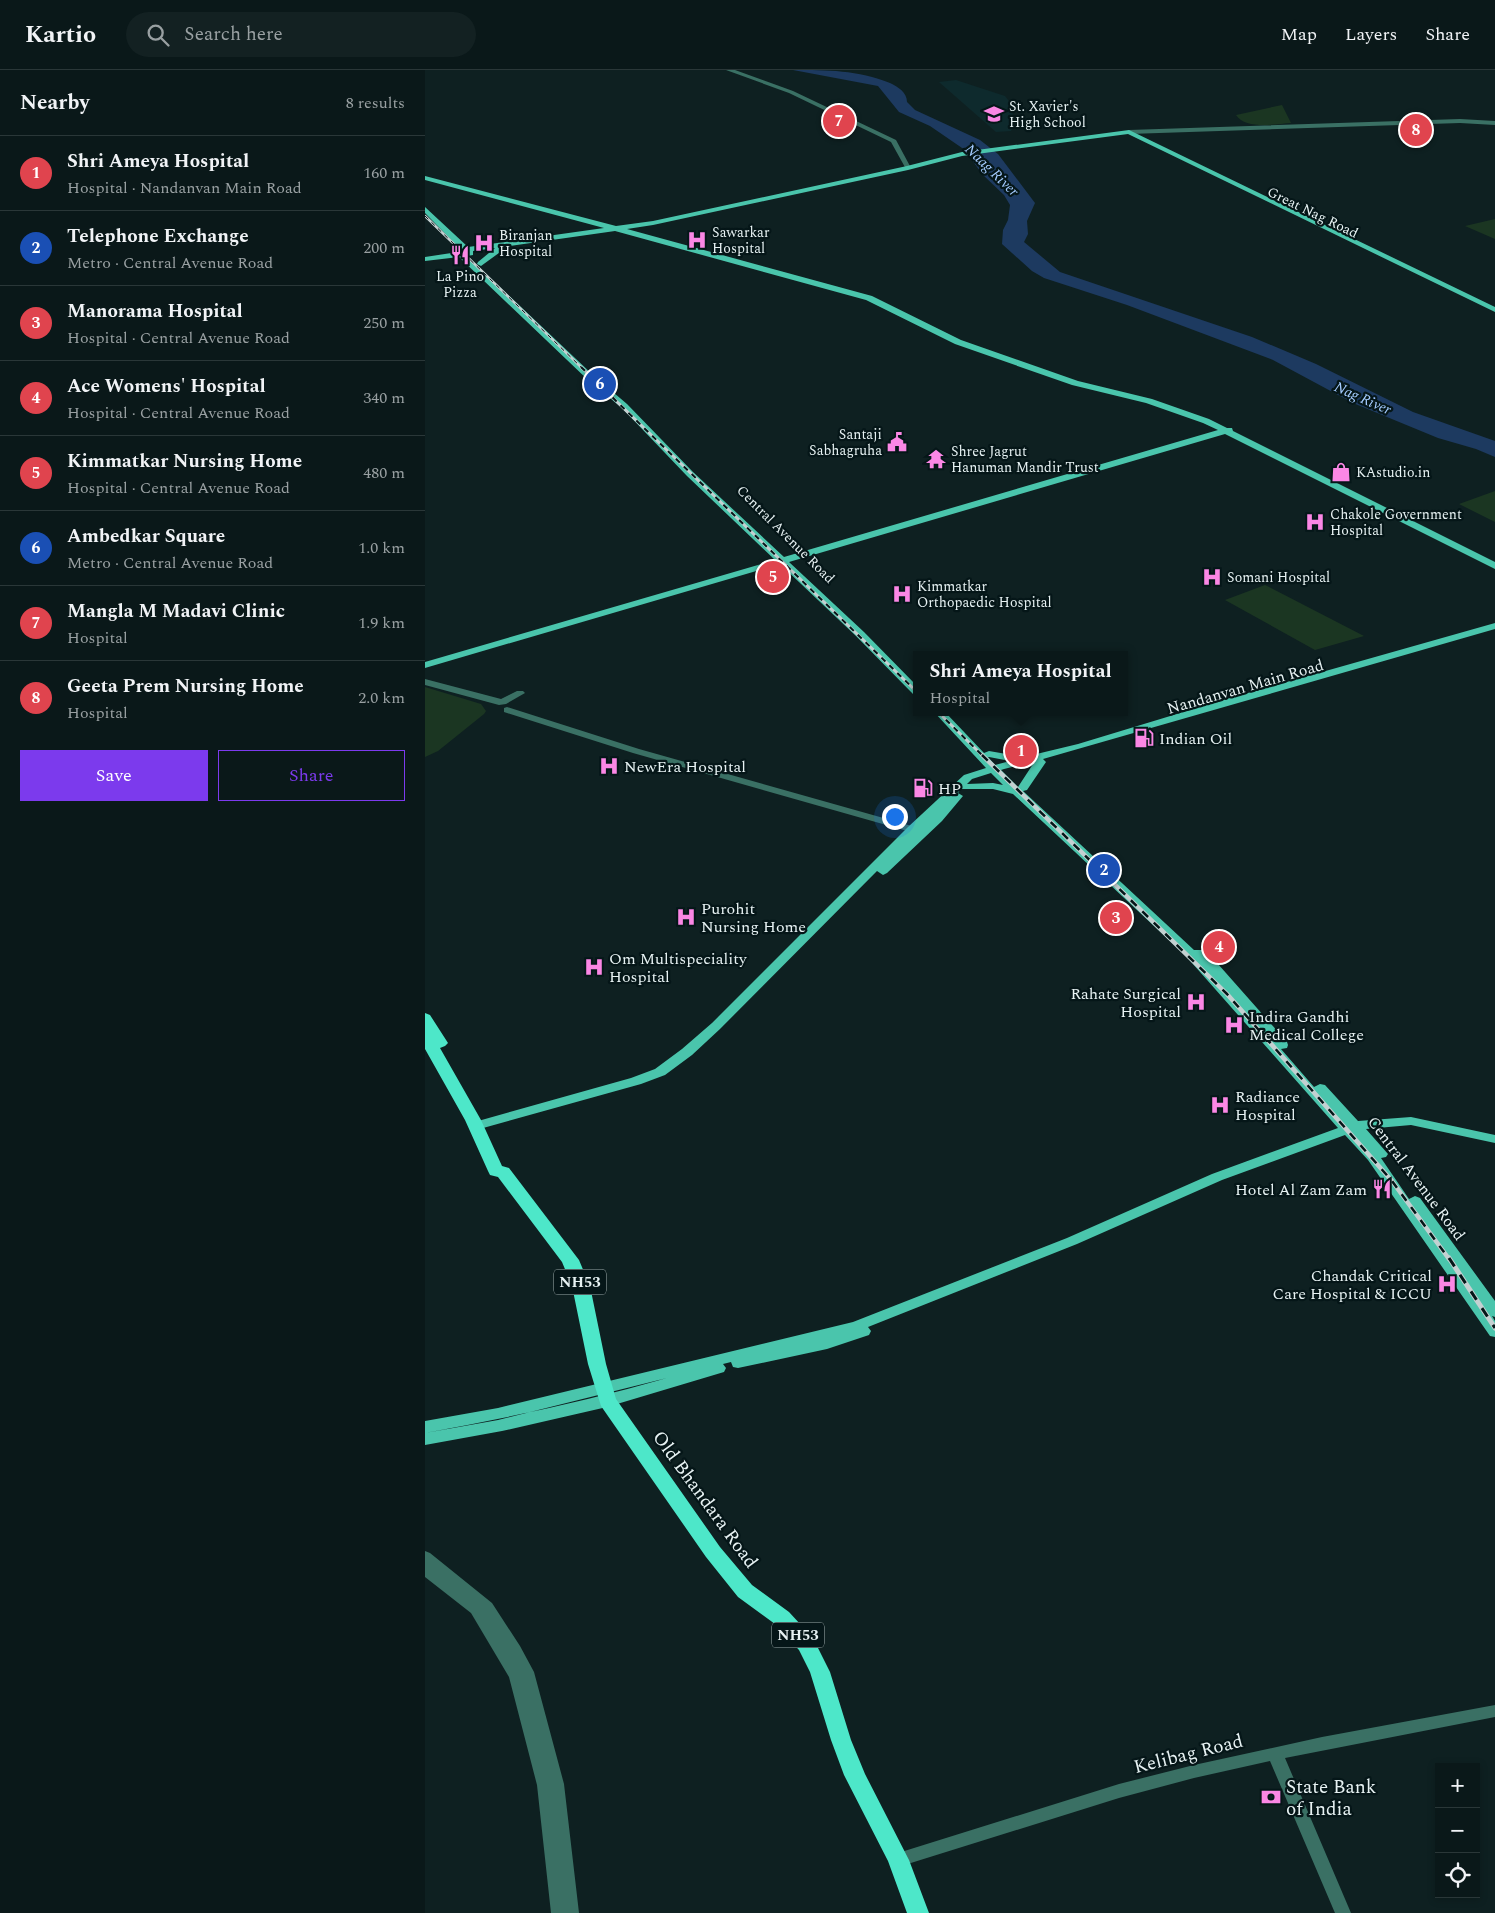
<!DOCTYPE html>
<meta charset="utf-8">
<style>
:root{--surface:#0a1819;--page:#132122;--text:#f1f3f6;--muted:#99a0a2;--line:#2a3738;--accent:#7c3aed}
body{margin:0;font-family:Spectral,serif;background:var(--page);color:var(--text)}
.controls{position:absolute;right:15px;bottom:15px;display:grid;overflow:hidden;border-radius:0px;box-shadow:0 2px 8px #0003}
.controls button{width:45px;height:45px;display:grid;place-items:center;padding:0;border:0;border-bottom:1px solid var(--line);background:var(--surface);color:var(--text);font:25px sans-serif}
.you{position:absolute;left:469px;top:746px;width:18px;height:18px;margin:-12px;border:4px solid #fff;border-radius:50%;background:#1a73e8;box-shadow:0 0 0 8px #1a73e833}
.badge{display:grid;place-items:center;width:32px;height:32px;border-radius:50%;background:var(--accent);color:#fff;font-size:16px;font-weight:700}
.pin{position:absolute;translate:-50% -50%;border:2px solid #fff;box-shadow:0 1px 5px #0006}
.popup{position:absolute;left:488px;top:581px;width:215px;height:65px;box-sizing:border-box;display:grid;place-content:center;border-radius:0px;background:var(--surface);filter:drop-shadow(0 1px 4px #0005);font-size:16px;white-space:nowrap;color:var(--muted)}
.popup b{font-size:19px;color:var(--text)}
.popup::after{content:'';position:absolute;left:50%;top:100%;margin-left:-10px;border:10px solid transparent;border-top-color:var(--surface)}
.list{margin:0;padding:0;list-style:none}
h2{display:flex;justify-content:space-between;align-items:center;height:65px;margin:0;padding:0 20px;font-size:21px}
h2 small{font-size:16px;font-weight:400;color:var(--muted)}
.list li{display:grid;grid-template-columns:32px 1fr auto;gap:15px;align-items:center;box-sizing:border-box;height:75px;padding:0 20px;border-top:1px solid var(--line)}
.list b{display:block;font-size:19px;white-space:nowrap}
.list p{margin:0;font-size:16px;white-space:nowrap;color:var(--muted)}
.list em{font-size:16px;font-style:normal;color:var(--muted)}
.actions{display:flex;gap:10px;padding:15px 20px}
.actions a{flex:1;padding:11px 0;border:1px solid var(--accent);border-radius:0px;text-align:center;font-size:18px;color:var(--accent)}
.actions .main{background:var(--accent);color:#fff}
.icon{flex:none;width:28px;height:28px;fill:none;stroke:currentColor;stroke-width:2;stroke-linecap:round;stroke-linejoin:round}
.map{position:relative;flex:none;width:1070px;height:1843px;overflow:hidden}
header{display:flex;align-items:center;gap:30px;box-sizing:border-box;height:70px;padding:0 25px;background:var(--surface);border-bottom:1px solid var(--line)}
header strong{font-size:24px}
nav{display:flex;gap:28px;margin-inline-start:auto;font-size:18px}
.search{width:350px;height:45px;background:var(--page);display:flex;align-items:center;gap:12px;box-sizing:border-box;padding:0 18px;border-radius:28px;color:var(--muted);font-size:19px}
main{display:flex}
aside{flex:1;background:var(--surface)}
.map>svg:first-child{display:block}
.built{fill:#0e2a2d}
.green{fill:#1b3622}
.water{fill:#1d3a60}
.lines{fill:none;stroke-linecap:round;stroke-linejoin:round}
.minor{fill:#3a7064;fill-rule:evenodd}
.major{fill:#4ac5ac;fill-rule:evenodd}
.highway{fill:#4de7c9;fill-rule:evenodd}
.rail-far3-casing{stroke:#c4d0d1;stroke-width:2.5}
.rail-far2-casing{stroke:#c4d0d1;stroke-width:3}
.rail-far1-casing{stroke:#c4d0d1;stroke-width:4.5}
.rail-casing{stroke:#c4d0d1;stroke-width:5}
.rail-far3{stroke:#051618;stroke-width:1;stroke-dasharray:4.5;stroke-linecap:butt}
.rail-far2{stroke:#051618;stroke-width:2;stroke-dasharray:5.5;stroke-linecap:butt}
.rail-far1{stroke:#051618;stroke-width:2.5;stroke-dasharray:8;stroke-linecap:butt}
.rail{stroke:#051618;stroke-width:3;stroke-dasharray:10;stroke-linecap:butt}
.labels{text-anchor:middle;stroke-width:4.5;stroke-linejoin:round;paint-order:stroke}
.far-poi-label{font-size:14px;fill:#e7f2f3;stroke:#051618;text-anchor:start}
.far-street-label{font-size:14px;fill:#e7f2f3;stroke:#051618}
.far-water-label{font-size:15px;font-style:italic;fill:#a4cbff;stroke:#051618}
.shield{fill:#051618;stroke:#a3b0b1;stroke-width:1}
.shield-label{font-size:15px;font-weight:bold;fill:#e7f2f3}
.street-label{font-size:16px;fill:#e7f2f3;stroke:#051618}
.poi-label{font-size:16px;fill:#e7f2f3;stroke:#051618;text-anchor:start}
.near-street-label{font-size:19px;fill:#e7f2f3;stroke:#051618}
.near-poi-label{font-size:19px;fill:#e7f2f3;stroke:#051618;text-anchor:start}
</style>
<header>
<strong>Kartio</strong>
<div class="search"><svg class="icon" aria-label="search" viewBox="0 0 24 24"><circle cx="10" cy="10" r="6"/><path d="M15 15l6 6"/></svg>Search here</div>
<nav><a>Map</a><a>Layers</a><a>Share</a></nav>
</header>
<main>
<aside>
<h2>Nearby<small>8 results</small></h2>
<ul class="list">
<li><span class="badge" style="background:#e0444e">1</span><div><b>Shri Ameya Hospital</b><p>Hospital · Nandanvan Main Road</p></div><em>160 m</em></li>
<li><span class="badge" style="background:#1a4fb4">2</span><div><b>Telephone Exchange</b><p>Metro · Central Avenue Road</p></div><em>200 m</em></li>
<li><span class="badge" style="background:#e0444e">3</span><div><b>Manorama Hospital</b><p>Hospital · Central Avenue Road</p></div><em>250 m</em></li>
<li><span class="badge" style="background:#e0444e">4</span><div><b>Ace Womens' Hospital</b><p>Hospital · Central Avenue Road</p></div><em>340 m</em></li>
<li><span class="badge" style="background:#e0444e">5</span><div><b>Kimmatkar Nursing Home</b><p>Hospital · Central Avenue Road</p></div><em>480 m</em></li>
<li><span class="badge" style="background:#1a4fb4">6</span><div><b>Ambedkar Square</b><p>Metro · Central Avenue Road</p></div><em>1.0 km</em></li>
<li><span class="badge" style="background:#e0444e">7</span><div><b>Mangla M Madavi Clinic</b><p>Hospital</p></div><em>1.9 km</em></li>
<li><span class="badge" style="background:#e0444e">8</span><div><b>Geeta Prem Nursing Home</b><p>Hospital</p></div><em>2.0 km</em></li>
</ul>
<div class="actions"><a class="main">Save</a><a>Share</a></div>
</aside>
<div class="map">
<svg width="1070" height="1843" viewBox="0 0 1070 1843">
<rect width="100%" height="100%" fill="#0e2021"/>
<path class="built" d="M 531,10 L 580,26 L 587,35 L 589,54 L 586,61 L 571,62 L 514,12 Z"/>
<path class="green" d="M 857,35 L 866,53 C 850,54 821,60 811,45 Z
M 1070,149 L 1070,169 L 1040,156 Z
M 1070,421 L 1070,452 L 1034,434 Z
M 840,515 L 939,566 L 890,580 L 800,530 Z
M 0,617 L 56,634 L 61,641 L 59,644 L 13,681 L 0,687 Z"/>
<path class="water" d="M 368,0 C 402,0 433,0 465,13 C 473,17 482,22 482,32 L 490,40 L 555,70 L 573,84 L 610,133 L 602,151 L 603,164 L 599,172 L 635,202 L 827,267 L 891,294 L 988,342 L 1070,371 L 1070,387 L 1051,379 L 1013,368 L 928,333 L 848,290 L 702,235 L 619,208 L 607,201 L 577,174 L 578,160 L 583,150 L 585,135 L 579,125 L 557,104 L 540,80 L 505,56 L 474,42 L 453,16 Z"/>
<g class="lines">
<path class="minor" d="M 301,0 L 310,0 L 368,21 L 471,70 L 486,98 L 481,99 L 466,72 L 364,23 Z
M 1035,49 L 1070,51 L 1070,55 L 1035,53 L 704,64 L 701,62 L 704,60 Z
M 0,609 L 76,629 L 92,621 L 98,621 L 100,623 L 81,634 L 74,635 L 0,615 Z
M 82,637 L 214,679 L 501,760 L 502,762 L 497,765 L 493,764 L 208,683 L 79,642 L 79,638 Z
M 0,1481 L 5,1483 L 67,1533 L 95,1576 L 109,1602 L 139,1714 L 154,1843 L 126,1843 L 112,1715 L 84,1607 L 46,1543 L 0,1507 Z
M 1070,1635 L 1070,1647 L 860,1688 L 926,1843 L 910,1843 L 845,1691 L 769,1708 L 694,1728 L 473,1797 L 467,1795 L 465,1790 L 467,1785 L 473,1783 L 694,1714 L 769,1695 L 897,1667 Z"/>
<path class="major" d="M 704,60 L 1070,237 L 1070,242 L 703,64 L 537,86 L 483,100 L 228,155 L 202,159 L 447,226 L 536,270 L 653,311 L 727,329 L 784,349 L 802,358 L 807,358 L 808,361 L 1070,492 L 1070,499 L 800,364 L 364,492 L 439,562 L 492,616 L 492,625 L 488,624 L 431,566 L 355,494 L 0,598 L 0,592 L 350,490 L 262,406 L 197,338 L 163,310 L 34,187 L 0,191 L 0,187 L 33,182 L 36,180 L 0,143 L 0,137 L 43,177 L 179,158 L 0,110 L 0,106 L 191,156 L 228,151 L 482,96 L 537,82 ZM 190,161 L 441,230 L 530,274 L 647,315 L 721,333 L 778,353 L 793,360 L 359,487 L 268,402 L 202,334 L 169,306 L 42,186 L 48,185 L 48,181 L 70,178 L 53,192 L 52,194 L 56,196 L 78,180 L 78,177 Z
M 1070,553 L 1070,559 L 618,689 L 621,692 L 602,720 L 598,721 L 769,880 L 777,880 L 793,894 L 862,972 L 863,975 L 862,978 L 856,979 L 889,1017 L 895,1014 L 900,1015 L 933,1051 L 986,1047 L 1070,1065 L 1070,1073 L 986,1055 L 941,1059 L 963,1084 L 961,1087 L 956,1088 L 984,1129 L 990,1126 L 995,1128 L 1070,1231 L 1070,1247 L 1067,1246 L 1070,1251 L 1070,1267 L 1065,1266 L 943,1090 L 920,1065 L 797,1110 L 652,1174 L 443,1257 L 446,1261 L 444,1265 L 402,1279 L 313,1298 L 308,1297 L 306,1292 L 298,1294 L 301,1298 L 299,1302 L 182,1337 L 77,1361 L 0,1375 L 0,1363 C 82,1348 162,1331 242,1308 L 73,1350 L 0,1363 L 0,1351 L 73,1338 L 428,1252 L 642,1168 L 787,1104 L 913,1058 L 760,885 L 588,724 L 568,719 L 536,719 L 533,723 L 538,726 L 517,751 L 462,803 L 458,805 L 452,801 L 295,959 L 267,985 L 240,1005 L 216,1014 L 51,1060 L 46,1059 L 44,1056 L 46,1053 L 206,1008 L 230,999 L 257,979 L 287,953 L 483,757 L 539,705 L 561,698 L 509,642 L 520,642 L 559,683 L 564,681 L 599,687 L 653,674 L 798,630 ZM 563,687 L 564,687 L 585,691 L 570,695 ZM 610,691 L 593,717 L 576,700 L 579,699 ZM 566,703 L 578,715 L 568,713 L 542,714 L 547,709 Z"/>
<path class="highway" d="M 0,943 L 5,945 L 23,973 L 20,976 L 15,978 L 56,1050 L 77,1096 L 84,1098 L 154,1190 L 165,1216 L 181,1294 L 191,1329 L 295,1477 L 327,1515 L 364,1542 L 388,1568 L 405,1602 L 426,1670 L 440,1704 L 484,1790 L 504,1843 L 482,1843 L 463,1791 L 419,1705 L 406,1670 L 385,1602 L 374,1580 L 350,1554 L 313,1527 L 281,1487 L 176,1336 L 163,1294 L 147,1216 L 137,1192 L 73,1107 L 65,1105 L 63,1101 L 40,1050 L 0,979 Z"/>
<defs>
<path id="rail-far3" d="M 0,146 L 158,299"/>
<path id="rail-far2" d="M 156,297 L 492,622
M 513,642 L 558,686"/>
<path id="rail-far1" d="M 557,685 L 802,924 L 967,1111 L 1024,1189"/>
<path id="rail" d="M 1024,1188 L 1070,1258"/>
</defs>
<use href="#rail-far3" class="rail-far3-casing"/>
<use href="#rail-far2" class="rail-far2-casing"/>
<use href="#rail-far1" class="rail-far1-casing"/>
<use href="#rail" class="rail-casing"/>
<use href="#rail-far3" class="rail-far3"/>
<use href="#rail-far2" class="rail-far2"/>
<use href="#rail-far1" class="rail-far1"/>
<use href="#rail" class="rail"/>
</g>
<defs>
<symbol id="school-bare" viewBox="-9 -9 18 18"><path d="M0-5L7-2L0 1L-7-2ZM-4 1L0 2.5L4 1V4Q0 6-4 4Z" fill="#fb87e5" stroke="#051618" stroke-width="2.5" paint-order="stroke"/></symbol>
<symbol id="hospital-bare" viewBox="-9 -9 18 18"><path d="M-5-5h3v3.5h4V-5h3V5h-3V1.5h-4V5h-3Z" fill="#fb87e5" stroke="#051618" stroke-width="2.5" paint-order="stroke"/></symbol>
<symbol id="restaurant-bare" viewBox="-9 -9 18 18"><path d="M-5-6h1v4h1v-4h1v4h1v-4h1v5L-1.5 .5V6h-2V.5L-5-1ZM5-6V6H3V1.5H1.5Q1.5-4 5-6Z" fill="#fb87e5" stroke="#051618" stroke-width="2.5" paint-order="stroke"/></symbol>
<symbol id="civic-bare" viewBox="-9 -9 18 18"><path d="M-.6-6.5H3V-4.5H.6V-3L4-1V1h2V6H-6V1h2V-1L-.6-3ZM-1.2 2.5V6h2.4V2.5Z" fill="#fb87e5" stroke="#051618" stroke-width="2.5" paint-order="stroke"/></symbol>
<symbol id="temple-bare" viewBox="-9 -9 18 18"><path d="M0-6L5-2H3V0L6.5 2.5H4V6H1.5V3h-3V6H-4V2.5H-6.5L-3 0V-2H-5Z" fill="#fb87e5" stroke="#051618" stroke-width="2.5" paint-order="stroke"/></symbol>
<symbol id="shop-bare" viewBox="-9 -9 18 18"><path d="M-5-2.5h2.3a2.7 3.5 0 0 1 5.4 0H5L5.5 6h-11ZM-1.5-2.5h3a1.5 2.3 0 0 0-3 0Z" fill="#fb87e5" stroke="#051618" stroke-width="2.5" paint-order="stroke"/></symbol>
<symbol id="fuel-bare" viewBox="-9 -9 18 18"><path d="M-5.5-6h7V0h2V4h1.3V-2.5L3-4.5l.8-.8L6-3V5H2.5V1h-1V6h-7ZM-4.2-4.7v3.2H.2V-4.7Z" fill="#fb87e5" stroke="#051618" stroke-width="2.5" paint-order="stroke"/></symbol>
<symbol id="bank-bare" viewBox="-9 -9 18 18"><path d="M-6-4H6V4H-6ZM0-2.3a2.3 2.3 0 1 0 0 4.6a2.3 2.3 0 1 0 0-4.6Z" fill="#fb87e5" stroke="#051618" stroke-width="2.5" paint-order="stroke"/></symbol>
</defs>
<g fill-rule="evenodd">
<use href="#school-bare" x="555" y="30" width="28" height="28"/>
<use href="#hospital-bare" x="258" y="156" width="28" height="28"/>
<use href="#hospital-bare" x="45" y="159" width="28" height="28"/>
<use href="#restaurant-bare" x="21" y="171" width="28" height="28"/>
<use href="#civic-bare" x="458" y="358" width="28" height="28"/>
<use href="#temple-bare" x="497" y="375" width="28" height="28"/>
<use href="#shop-bare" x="902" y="388" width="28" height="28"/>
<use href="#hospital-bare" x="876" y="438" width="28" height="28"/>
<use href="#hospital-bare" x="773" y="493" width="28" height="28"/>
<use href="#hospital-bare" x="463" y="510" width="28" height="28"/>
<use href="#fuel-bare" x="705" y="654" width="28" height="28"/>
<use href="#hospital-bare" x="170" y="682" width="28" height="28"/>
<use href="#fuel-bare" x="484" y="704" width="28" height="28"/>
<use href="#hospital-bare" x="247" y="833" width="28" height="28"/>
<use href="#hospital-bare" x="155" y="883" width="28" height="28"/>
<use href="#hospital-bare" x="757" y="918" width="28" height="28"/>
<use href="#hospital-bare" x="795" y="941" width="28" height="28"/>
<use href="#hospital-bare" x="781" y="1021" width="28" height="28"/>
<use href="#restaurant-bare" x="943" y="1105" width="28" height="28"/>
<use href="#hospital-bare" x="1008" y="1200" width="28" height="28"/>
<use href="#bank-bare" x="832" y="1713" width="28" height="28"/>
</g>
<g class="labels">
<g class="far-poi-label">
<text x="584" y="41">St. Xavier's<tspan x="584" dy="16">High School</tspan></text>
<text x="287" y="167">Sawarkar<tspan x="287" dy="16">Hospital</tspan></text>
<text x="74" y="170">Biranjan<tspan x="74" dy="16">Hospital</tspan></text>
<text x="35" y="211" text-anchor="middle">La Pino<tspan x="35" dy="16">Pizza</tspan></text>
<text x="457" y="369" text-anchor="end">Santaji<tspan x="457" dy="16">Sabhagruha</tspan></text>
<text x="526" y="386">Shree Jagrut<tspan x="526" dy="16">Hanuman Mandir Trust</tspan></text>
<text x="931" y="407">KAstudio.in</text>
<text x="905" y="449">Chakole Government<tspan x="905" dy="16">Hospital</tspan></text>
<text x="802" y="512">Somani Hospital</text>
<text x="492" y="521">Kimmatkar<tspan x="492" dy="16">Orthopaedic Hospital</tspan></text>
</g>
<g class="far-street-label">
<text transform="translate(888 142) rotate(26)" y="5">Great Nag Road</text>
<text transform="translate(361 464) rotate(45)" y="5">Central Avenue Road</text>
</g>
<g class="far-water-label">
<text transform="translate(567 100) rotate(44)" y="5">Naag River</text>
<text transform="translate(938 328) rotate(24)" y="5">Nag River</text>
</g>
<g class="shield">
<rect x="129" y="1199.5" width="52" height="25" rx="4"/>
<rect x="347" y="1552.5" width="52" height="25" rx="4"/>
</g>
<g class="shield-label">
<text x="155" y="1217">NH53</text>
<text x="373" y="1570">NH53</text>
</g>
<g class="street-label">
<text transform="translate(820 616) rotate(-16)" y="6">Nandanvan Main Road</text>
<text transform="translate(992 1108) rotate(53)" y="6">Central Avenue Road</text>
</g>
<g class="poi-label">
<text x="734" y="674">Indian Oil</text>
<text x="199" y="702">NewEra Hospital</text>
<text x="513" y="724">HP</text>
<text x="276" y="844">Purohit<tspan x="276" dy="18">Nursing Home</tspan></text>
<text x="184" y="894">Om Multispeciality<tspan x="184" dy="18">Hospital</tspan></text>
<text x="756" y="929" text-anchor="end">Rahate Surgical<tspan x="756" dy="18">Hospital</tspan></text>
<text x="824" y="952">Indira Gandhi<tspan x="824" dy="18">Medical College</tspan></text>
<text x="810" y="1032">Radiance<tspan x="810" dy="18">Hospital</tspan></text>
<text x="942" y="1125" text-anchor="end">Hotel Al Zam Zam</text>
<text x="1007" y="1211" text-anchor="end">Chandak Critical<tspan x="1007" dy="18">Care Hospital &amp; ICCU</tspan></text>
</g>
<g class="near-street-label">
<text transform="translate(281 1429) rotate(54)" y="7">Old Bhandara Road</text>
<text transform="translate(763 1683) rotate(-14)" y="7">Kelibag Road</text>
</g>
<g class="near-poi-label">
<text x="861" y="1723">State Bank<tspan x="861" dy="22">of India</tspan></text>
</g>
</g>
</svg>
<div class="controls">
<button>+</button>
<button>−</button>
<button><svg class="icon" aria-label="locate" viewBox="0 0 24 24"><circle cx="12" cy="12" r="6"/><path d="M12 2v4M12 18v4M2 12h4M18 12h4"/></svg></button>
</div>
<div class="you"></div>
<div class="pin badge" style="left:596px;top:681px;background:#e0444e">1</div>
<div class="popup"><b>Shri Ameya Hospital</b>Hospital</div>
<div class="pin badge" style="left:679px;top:800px;background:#1a4fb4">2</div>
<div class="pin badge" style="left:691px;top:848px;background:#e0444e">3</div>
<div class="pin badge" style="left:794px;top:877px;background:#e0444e">4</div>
<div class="pin badge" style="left:348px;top:507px;background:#e0444e">5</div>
<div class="pin badge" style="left:175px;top:314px;background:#1a4fb4">6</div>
<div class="pin badge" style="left:414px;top:51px;background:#e0444e">7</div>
<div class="pin badge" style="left:991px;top:60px;background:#e0444e">8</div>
</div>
</main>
